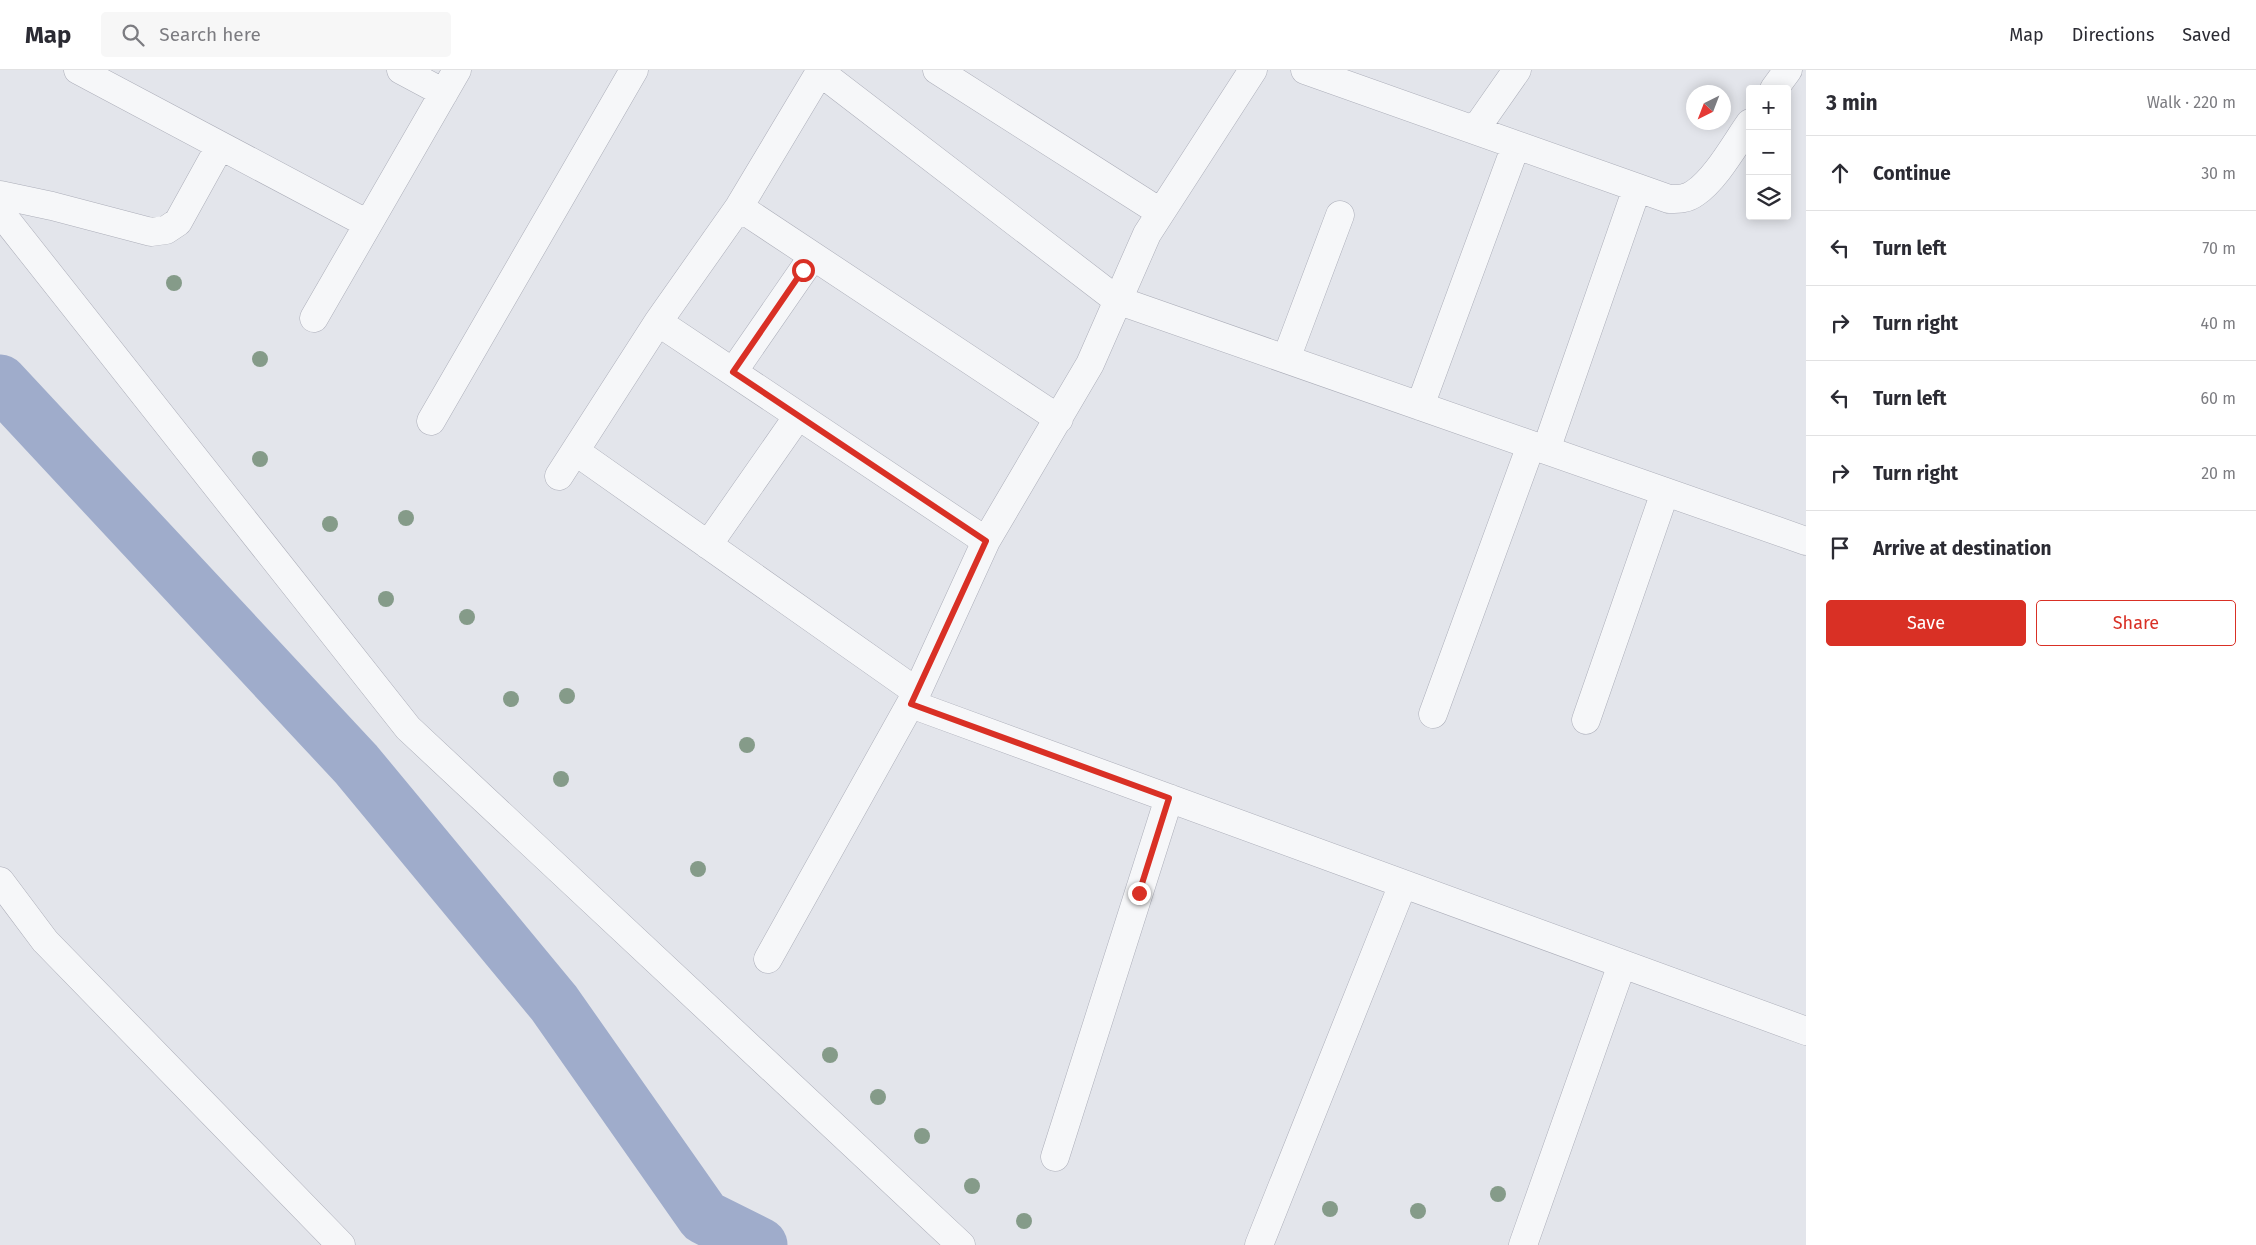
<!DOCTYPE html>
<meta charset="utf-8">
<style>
:root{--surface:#fff;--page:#f7f7f7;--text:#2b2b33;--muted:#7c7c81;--line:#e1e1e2;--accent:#d93025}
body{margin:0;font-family:"Fira Sans",sans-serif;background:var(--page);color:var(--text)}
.controls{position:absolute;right:15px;top:15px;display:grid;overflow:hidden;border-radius:5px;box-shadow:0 2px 12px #0003}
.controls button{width:45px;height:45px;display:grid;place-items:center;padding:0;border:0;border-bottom:1px solid var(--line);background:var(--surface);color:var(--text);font:25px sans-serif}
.compass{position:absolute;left:1686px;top:15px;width:45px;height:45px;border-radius:50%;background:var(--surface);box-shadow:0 2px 12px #0003;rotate:222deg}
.stop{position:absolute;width:15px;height:15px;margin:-11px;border:4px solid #d93025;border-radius:50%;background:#fff}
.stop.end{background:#d93025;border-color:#fff;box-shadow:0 1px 5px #0008}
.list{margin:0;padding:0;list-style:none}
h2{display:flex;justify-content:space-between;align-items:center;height:65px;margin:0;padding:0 20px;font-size:21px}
h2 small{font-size:16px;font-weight:400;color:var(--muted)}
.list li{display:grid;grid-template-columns:32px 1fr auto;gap:15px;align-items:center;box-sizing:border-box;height:75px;padding:0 20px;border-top:1px solid var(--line)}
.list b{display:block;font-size:19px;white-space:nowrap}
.list em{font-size:16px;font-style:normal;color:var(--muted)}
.actions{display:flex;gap:10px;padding:15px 20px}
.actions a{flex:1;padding:11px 0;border:1px solid var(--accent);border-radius:5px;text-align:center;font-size:18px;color:var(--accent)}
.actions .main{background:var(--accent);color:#fff}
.icon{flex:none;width:28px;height:28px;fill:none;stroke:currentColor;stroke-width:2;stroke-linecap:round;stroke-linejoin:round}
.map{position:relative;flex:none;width:1806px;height:1175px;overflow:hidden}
header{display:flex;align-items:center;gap:30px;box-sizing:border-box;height:70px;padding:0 25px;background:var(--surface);border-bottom:1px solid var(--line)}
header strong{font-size:24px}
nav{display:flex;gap:28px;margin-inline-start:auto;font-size:18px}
.search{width:350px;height:45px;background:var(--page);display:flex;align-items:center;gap:12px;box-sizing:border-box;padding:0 18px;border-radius:5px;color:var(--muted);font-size:19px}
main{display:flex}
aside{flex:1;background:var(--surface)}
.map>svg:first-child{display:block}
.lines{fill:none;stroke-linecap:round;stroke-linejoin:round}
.river{stroke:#9faccb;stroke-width:55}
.minor-casing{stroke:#acaeb9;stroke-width:29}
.tertiary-casing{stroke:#acaeb9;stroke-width:29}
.minor{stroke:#f6f7f9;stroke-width:28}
.tertiary{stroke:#f6f7f9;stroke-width:28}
.tree{fill:#859b89}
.route{stroke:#d93025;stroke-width:6}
</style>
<header>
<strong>Map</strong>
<div class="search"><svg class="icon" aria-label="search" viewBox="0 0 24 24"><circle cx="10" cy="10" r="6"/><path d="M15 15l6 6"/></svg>Search here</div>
<nav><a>Map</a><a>Directions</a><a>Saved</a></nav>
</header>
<main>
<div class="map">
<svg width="1806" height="1175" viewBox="0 0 1806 1175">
<rect width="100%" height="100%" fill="#e3e5eb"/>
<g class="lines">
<path class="river" d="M 0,312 L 356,694 L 554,933 L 704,1147 L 760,1175"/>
<defs>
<path id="minor" d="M 78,0 L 368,154
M 401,0 L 444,23
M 937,0 L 1160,142
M 1305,0 L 1669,129 C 1679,129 1687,129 1695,123 C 1716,109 1735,74 1750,53
M 820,2 L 1117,230 L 1806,471
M 1774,19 L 1788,0
M 1475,60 L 1517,0
M 0,125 L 52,136 L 151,162 L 166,160 L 178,152 L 220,76
M 739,137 L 1059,349
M 314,248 L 457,0
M 658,252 L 986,471
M 1286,289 L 1340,145
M 733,302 L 813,186
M 1420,336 L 1516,75
M 431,351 L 634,0
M 1546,380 L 1637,118
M 575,381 L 917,622
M 559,406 L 658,252 L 739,137 L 821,0
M 708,475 L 798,346
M 911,634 L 1806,961
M 1433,644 L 1531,375
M 1586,650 L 1665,422
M 768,889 L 917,622 L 986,471 L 1090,294 L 1147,164 L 1253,0
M 1055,1087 L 1169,728
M 1259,1175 L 1403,814
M 1523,1175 L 1622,894"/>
<path id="tertiary" d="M 0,142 L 408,658 L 961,1175
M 0,811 L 45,871 L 341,1175"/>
</defs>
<use href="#minor" class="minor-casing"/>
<use href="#tertiary" class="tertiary-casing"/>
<use href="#minor" class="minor"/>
<use href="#tertiary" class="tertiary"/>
</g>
<g class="tree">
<circle cx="174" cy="213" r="8"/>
<circle cx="260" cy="289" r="8"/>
<circle cx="260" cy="389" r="8"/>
<circle cx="406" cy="448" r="8"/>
<circle cx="330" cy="454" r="8"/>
<circle cx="386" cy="529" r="8"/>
<circle cx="467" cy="547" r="8"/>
<circle cx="567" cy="626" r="8"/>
<circle cx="511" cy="629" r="8"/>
<circle cx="747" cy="675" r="8"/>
<circle cx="561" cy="709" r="8"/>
<circle cx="698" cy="799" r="8"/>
<circle cx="830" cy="985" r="8"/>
<circle cx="878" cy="1027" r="8"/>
<circle cx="922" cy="1066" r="8"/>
<circle cx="972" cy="1116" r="8"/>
<circle cx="1498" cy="1124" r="8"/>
<circle cx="1330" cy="1139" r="8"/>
<circle cx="1418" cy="1141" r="8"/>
<circle cx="1024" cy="1151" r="8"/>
</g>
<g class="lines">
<path class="route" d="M 803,200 L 733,302 L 986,471 L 911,634 L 1169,728 L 1139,823"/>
</g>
</svg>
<div class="controls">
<button>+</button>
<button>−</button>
<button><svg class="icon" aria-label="layers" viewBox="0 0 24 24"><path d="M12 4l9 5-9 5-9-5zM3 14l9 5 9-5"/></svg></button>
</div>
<svg class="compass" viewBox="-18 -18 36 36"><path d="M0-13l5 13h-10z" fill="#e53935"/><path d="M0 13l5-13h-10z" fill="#7c7c81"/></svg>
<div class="stop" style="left:803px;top:200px"></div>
<div class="stop end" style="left:1139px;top:823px"></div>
</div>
<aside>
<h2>3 min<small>Walk · 220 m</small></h2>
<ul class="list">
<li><svg class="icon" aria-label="ahead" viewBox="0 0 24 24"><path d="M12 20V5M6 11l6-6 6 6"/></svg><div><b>Continue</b></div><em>30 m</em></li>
<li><svg class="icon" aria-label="left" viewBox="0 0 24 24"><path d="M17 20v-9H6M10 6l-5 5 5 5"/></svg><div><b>Turn left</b></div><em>70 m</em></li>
<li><svg class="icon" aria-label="right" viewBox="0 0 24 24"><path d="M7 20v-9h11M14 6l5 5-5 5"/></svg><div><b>Turn right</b></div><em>40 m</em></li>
<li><svg class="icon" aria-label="left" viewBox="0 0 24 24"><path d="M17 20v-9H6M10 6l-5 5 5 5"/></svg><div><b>Turn left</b></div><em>60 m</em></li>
<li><svg class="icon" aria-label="right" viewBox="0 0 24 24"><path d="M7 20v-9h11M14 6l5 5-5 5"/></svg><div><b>Turn right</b></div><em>20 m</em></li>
<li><svg class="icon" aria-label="arrive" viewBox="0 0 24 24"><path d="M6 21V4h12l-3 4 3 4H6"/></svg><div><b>Arrive at destination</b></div></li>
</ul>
<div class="actions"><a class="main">Save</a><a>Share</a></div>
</aside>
</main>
